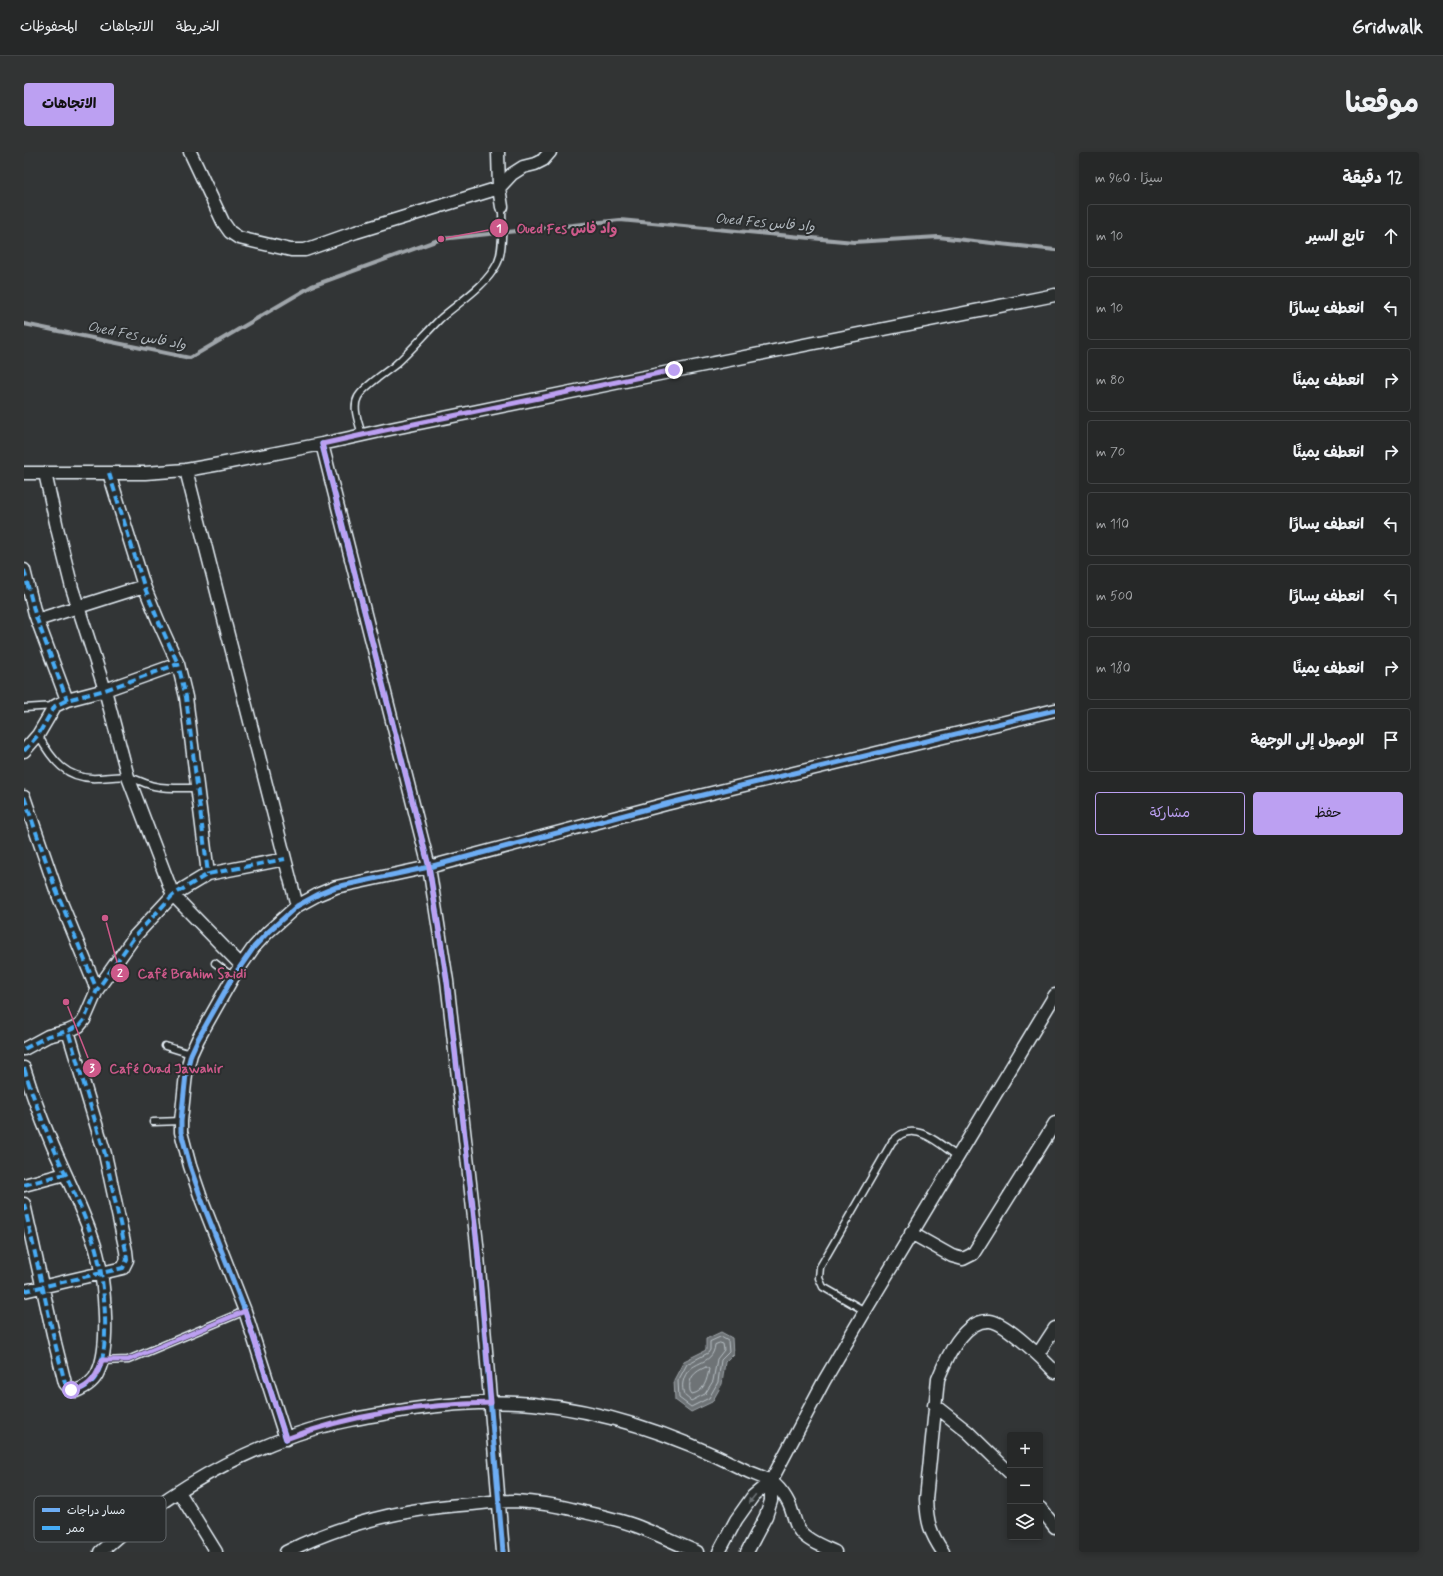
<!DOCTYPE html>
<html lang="ar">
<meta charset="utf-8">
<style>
:root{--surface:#262828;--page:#323434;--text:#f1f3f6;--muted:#a4a6a8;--line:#424445;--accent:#bca0f2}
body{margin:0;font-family:Mynerve,"Playpen Sans Arabic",sans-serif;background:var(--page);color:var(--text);direction:rtl}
.controls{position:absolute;right:12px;bottom:12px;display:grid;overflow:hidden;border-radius:4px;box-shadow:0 2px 6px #0003}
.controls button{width:36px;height:36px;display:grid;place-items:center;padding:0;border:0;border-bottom:1px solid var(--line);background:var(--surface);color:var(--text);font:20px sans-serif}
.stop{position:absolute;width:12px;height:12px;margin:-9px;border:3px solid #bca0f2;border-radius:50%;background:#fff}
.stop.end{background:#bca0f2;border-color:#fff;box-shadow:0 1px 4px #0008}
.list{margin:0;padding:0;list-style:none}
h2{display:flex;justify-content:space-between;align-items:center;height:52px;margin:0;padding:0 16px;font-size:17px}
h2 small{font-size:13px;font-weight:400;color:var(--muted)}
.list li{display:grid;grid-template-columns:26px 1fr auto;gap:12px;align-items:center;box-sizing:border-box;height:64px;margin:0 8px 8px;padding:0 8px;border:1px solid var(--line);border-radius:4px}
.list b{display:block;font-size:15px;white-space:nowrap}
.list em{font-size:13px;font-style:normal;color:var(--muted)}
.actions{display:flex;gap:8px;padding:12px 16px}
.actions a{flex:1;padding:9px 0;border:1px solid var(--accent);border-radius:4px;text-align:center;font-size:14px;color:var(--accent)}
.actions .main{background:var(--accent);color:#111}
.icon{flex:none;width:22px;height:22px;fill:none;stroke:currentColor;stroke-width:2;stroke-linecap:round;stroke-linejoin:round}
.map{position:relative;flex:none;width:1031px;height:1400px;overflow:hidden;direction:ltr;border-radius:4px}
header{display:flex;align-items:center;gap:24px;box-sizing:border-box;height:56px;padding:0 20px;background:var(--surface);border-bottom:1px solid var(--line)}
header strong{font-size:19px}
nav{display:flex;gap:22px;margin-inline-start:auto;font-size:14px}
.intro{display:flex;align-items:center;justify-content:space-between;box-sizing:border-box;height:96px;padding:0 24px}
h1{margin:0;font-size:28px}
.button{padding:10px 18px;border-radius:4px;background:var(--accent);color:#111;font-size:14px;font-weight:700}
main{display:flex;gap:24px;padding:0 24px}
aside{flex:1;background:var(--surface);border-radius:4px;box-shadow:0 2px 6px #0003}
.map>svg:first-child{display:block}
.water{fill:#6e7376;stroke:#9fa5aa}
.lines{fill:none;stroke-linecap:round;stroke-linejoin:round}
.shore{stroke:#b7bfc4;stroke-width:1}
.stream{stroke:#9fa5aa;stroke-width:4}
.service-casing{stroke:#e8f1f8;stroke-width:9}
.minor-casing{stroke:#e8f1f8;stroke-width:15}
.service{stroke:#2a2d2e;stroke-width:6}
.minor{stroke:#2a2d2e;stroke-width:12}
.quiet{stroke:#46acf6;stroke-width:4;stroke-dasharray:8 4;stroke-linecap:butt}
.cycleway-casing{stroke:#2a2d2e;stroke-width:8}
.cycleway{stroke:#6dadf4;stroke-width:5}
.oneway{fill:#6c7275}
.route{stroke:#bca0f2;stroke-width:5}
.labels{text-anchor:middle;stroke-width:4;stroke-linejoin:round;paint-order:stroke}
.water-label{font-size:14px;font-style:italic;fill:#b1b8be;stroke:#2a2d2e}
.key{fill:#2a2d2e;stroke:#63686b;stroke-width:1}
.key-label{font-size:11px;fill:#e8f1f8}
.leader{fill:none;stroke:#cd598a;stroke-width:1.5}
.callout-dot{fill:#cd598a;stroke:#2a2d2e;stroke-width:1.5}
.mark-label{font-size:12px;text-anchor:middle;font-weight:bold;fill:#fff}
.callout-label{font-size:14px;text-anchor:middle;font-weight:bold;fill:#cd598a;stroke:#2a2d2e;stroke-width:4;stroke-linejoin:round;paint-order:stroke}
</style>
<header>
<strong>Gridwalk</strong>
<nav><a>الخريطة</a><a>الاتجاهات</a><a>المحفوظات</a></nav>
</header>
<div class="intro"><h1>موقعنا</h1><a class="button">الاتجاهات</a></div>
<main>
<aside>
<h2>12 دقيقة<small>سيرًا · 960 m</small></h2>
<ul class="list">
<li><svg class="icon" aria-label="ahead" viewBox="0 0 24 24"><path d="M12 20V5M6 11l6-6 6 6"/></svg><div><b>تابع السير</b></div><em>10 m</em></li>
<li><svg class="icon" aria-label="left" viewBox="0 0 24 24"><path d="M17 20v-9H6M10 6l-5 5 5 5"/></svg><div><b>انعطف يسارًا</b></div><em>10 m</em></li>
<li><svg class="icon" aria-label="right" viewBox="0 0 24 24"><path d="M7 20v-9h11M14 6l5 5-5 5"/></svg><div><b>انعطف يمينًا</b></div><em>80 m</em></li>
<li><svg class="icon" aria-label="right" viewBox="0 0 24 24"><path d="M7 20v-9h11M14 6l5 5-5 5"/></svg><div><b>انعطف يمينًا</b></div><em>70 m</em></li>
<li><svg class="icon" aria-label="left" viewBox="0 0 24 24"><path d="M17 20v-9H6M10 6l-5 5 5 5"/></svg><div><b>انعطف يسارًا</b></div><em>110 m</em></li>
<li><svg class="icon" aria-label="left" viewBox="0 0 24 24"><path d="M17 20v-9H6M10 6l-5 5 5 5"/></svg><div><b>انعطف يسارًا</b></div><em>500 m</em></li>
<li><svg class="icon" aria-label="right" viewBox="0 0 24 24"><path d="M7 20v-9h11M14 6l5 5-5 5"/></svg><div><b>انعطف يمينًا</b></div><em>180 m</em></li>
<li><svg class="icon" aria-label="arrive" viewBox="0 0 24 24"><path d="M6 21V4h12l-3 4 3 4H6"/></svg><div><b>الوصول إلى الوجهة</b></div></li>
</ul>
<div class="actions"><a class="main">حفظ</a><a>مشاركة</a></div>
</aside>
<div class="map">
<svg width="1031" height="1400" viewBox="0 0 1031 1400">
<rect width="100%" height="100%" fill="#323536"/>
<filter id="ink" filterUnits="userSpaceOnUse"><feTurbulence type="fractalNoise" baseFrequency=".025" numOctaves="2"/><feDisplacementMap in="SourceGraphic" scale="8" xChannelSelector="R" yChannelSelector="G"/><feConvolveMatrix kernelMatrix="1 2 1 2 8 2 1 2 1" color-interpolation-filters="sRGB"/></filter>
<g filter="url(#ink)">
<path class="water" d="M 697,1180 L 708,1186 L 709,1202 L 701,1210 L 698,1232 L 688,1250 L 667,1260 L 651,1248 L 650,1228 L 660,1209 L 682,1198 L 682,1187 Z"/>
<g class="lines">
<path class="shore" d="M 697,1185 L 704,1189 L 705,1200 L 697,1208 L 694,1230 L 685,1246 L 667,1255 L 655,1246 L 654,1229 L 663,1212 L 684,1201 L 686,1198 L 686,1190 Z
M 696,1191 L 699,1192 L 700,1198 L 693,1207 L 689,1229 L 681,1242 L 667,1249 L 660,1243 C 659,1239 658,1234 659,1230 C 664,1206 689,1216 691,1193 Z
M 682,1215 L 685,1217 C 683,1228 680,1240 668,1242 L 666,1239 C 664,1226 670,1220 682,1215 Z"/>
<path class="stream" d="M 0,172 L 166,206 L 288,134 L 417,87 L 596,68 L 830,90 L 914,85 L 1031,98"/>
<defs>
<path id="service" d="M 338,283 C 335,271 328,256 334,245 C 340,234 361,221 371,213 C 387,199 401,182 416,167 C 435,150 461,135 473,112 C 480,99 478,70 478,55
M 0,556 L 31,554
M 14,583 C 28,608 42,628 74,626 C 83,626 95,623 104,625 C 113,627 121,632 130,634 C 144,637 159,636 173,636
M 191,811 L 209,825
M 141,894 L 167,902
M 129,970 L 157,969
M 841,1159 L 799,1135 L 795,1126 L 796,1115 L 868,990 C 871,987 874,984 878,982 C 897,973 918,994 933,1004
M 78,1209 L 104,1208 L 221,1159"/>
<path id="minor" d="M 166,0 L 199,70 L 206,80 L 215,86 L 267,98 L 281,98 L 332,80 L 475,36 L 474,0
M 478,55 L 475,36 L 488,22 L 499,15 L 511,12 L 519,8 L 526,0
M 298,292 L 405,715 L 423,829 L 453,1092 L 479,1400
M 162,318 L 273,754
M 0,321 L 121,321 L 162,318 L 196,312 L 298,292 L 361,278 L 650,219 L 1031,143
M 21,321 L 34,380 L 48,436 L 81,538 L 104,625 L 149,743 L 217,813
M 85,321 L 120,434 L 134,468 L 154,512
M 0,418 L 11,462 L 43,548
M 13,468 L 120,434
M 0,599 L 14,583 L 31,554 L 43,548 L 81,538 L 154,512 L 162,545 L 184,722
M 0,645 L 32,738 L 73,838
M 0,897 L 24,884 L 44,879 L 55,874 L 60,868 L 73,838 L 111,784 L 149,743 L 184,722 L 261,707
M 0,916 C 11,952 25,987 41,1021 C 52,1045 63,1069 71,1094 C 80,1123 87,1193 74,1220 C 70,1230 62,1235 52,1239 L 47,1238 L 41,1231 L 31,1191 L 0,1052
M 0,1033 L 41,1022
M 887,1081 L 928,1104 L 939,1107 L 949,1102 L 1031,971
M 0,1139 L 99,1116 L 103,1108 L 102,1099 L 81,1002 L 44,879
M 1014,1202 L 1031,1176
M 910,1253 L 944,1280 L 986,1321
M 262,1287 L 221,1159 L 178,1049 L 166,1014 L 157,980 L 157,969 L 162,922 L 167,902 L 174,887 L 209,825 L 230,795 L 244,780 L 273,754 L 295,742 L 312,735 L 405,715 L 642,652 L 1031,558
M 155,1340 L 192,1400
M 1016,1356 L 1031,1375
M 76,1400 C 133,1348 200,1307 273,1282 C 308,1270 345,1264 382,1258 C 424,1252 467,1248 509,1252 C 583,1259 656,1285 721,1318 C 729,1322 737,1324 744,1328 C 755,1333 765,1349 768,1360 C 771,1367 771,1373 776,1379 C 783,1389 800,1395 811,1400
M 262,1400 C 319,1371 385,1356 448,1352 C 462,1350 477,1349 491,1349 C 513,1350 537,1354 560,1360 C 578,1364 597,1368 615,1375 C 635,1383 654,1392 673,1400
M 695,1400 L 712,1368 L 729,1344 L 747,1329 L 800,1229 L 841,1159 L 1031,843
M 723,1400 L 742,1364 L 747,1349 L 747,1329
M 919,1400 C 906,1381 903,1370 902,1347 L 914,1227 C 922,1207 939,1167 966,1169 C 981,1170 1020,1208 1031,1220"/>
</defs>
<use href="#service" class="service-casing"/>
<use href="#minor" class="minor-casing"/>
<use href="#service" class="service"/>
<use href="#minor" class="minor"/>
<path class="quiet" d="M 85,321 L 120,434 L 134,468 L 154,512
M 0,418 L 11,462 L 43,548
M 0,599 L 14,583 L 31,554 L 43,548 L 81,538 L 154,512 L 162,545 L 184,722
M 0,645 L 32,738 L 73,838
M 0,897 L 24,884 L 44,879 L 55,874 L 60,868 L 73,838 L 111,784 L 149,743 L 184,722 L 261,707
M 0,916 C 11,952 25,987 41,1021 C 52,1045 63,1069 71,1094 C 80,1123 87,1193 74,1220 C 70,1230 62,1235 52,1239 L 47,1238 L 41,1231 L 31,1191 L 0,1052
M 0,1033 L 41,1022
M 0,1139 L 99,1116 L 103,1108 L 102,1099 L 81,1002 L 44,879"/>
<defs>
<path id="cycleway" d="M 298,292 L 405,715 L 423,829 L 453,1092 L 479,1400
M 262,1287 L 221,1159 L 178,1049 L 166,1014 L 157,980 L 157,969 L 162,922 L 167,902 L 174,887 L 209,825 L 230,795 L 244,780 L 273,754 L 295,742 L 312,735 L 405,715 L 642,652 L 1031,558"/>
</defs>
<use href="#cycleway" class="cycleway-casing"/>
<use href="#cycleway" class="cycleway"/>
</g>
<defs><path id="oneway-solid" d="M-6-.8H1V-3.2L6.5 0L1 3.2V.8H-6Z"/></defs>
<use class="oneway" href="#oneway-solid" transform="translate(728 1347) rotate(129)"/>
</g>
<g class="lines" filter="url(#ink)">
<path class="route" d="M 47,1238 L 52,1239 C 67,1233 73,1224 78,1208 L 104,1208 L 221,1159 L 262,1287 C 324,1263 400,1252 467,1251 L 453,1092 L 440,977 L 423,829 L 405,715 L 298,292 L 361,278 L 650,218"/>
</g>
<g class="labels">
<g class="water-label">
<text transform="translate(741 70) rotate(5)" y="5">Oued Fes واد فاس</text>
<text transform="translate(113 183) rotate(11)" y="5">Oued Fes واد فاس</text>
</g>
</g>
<rect x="10" y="1344" width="132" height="46" rx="6" class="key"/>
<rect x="18" y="1356" width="18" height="4" fill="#6dadf4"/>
<rect x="18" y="1374" width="18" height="4" fill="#46acf6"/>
<g class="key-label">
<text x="43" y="1362">مسار دراجات</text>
<text x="43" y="1380">ممر</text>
</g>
<path class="leader" d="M417 87L475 76M81 766L96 821M42 850L68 916"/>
<g class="callout-dot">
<circle cx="417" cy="87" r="4"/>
<circle cx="81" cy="766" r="4"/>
<circle cx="42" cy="850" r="4"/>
<circle cx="475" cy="76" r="10"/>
<circle cx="96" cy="821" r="10"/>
<circle cx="68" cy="916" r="10"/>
</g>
<g class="mark-label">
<text x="475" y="80">1</text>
<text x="96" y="825">2</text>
<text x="68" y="920">3</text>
</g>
<g class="callout-label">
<text x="543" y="81">Oued Fes واد فاس</text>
<text x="168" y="826">Café Brahim Saidi</text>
<text x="142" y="921">Café Ouad Jawahir</text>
</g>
</svg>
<div class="controls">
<button>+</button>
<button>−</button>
<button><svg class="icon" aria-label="layers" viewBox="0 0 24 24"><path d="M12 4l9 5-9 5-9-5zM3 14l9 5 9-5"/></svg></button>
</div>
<div class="stop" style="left:47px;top:1238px"></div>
<div class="stop end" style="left:650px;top:218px"></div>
</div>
</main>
